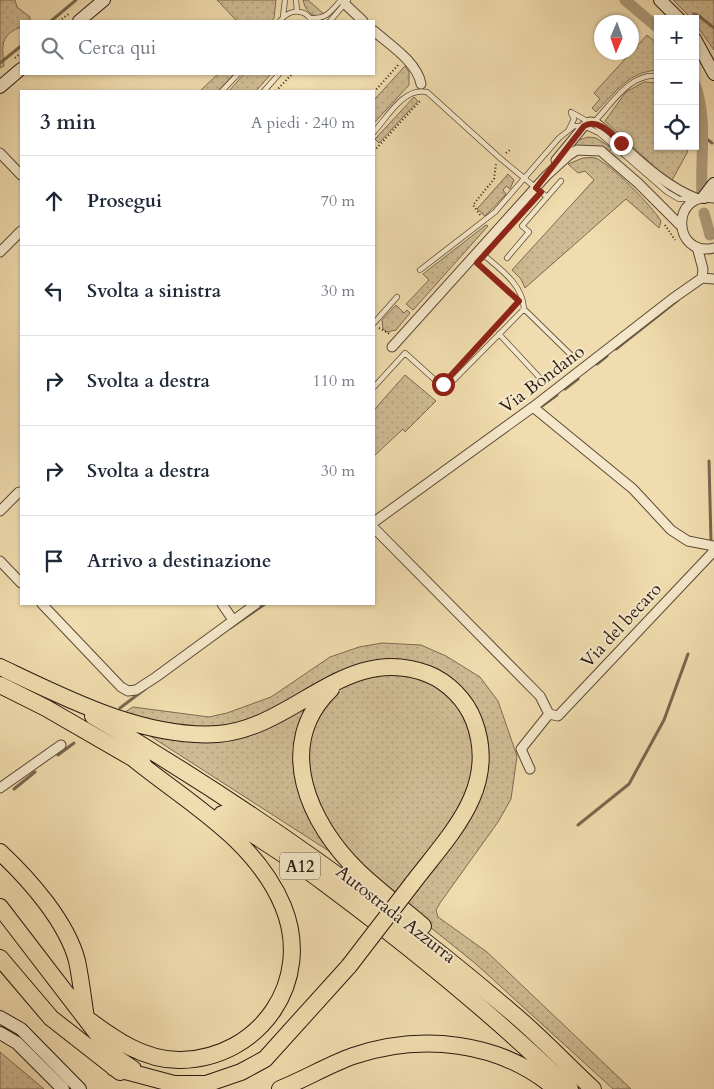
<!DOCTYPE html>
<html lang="it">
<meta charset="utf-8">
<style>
:root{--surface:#fff;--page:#f2f2f3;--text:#1f2937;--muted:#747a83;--line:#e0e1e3}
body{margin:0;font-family:Cardo,serif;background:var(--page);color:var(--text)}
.controls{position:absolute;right:15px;top:15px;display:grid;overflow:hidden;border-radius:0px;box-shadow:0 1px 4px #0004}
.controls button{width:45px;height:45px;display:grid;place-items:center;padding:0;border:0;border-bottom:1px solid var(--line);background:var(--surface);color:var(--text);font:25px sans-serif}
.compass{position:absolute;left:594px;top:15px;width:45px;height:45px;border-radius:50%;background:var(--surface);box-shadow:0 1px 4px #0004;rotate:182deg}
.stop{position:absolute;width:15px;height:15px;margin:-11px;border:4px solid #8f2418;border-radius:50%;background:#fff}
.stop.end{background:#8f2418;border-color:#fff;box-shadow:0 1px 5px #0008}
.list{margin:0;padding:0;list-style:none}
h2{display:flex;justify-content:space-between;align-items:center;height:65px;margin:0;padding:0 20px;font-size:21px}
h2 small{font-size:16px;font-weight:400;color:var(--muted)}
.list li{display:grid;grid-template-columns:32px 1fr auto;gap:15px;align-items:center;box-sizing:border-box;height:90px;padding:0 20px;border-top:1px solid var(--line)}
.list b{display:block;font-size:19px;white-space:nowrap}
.list em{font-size:16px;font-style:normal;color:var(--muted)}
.icon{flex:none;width:28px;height:28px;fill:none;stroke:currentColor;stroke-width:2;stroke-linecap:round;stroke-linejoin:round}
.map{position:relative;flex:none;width:714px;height:1089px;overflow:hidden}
.search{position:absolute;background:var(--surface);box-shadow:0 1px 4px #0004;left:20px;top:20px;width:355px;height:55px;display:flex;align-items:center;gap:12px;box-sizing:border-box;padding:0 18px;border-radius:0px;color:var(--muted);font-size:19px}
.panel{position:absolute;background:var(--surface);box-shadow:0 1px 4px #0004;left:20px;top:90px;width:355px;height:515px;border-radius:0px}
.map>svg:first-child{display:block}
.grass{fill:url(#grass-dots);stroke:#7d6a52}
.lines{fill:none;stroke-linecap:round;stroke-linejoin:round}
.stream{stroke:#79674f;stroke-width:3}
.canal{stroke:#ad9a79;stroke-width:11}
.lane-casing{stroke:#5c4a38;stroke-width:6}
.street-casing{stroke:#5c4a38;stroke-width:11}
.secondary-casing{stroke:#2b1a11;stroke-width:14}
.highway-casing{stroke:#2b1a11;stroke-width:18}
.path{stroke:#2b1a11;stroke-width:2;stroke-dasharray:1 2.5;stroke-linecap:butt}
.lane{stroke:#f5e8ca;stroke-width:4.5}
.street{stroke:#f5e8ca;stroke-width:9}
.secondary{stroke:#f5e8ca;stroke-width:12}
.highway{stroke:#f0dcae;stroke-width:16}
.highway-bridge-casing{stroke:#2b1a11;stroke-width:18;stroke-linecap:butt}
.highway-bridge{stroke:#f0dcae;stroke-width:16}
.route{stroke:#8f2418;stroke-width:6}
.labels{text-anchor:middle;stroke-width:4;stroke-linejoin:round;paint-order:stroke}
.shield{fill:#f5e8ca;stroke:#685848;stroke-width:1}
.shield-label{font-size:16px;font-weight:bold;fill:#2b1a11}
.street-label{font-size:18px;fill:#2b1a11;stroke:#f5e8ca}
</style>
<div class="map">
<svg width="714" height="1089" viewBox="0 0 714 1089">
<defs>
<pattern id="grass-dots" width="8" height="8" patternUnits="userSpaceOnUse" patternTransform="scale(1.25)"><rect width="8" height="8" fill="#cfbb93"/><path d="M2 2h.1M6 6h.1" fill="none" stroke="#b2a07e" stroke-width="1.8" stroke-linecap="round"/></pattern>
</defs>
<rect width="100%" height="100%" fill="#f0dcae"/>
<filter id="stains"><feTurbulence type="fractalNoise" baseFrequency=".004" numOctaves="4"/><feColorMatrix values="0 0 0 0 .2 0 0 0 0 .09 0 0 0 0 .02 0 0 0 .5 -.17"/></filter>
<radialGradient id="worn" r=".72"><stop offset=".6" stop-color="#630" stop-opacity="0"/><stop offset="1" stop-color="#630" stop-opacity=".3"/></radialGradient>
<path class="grass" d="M 0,0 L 15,0 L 17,7 L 30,17 L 30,21 L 21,21 L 21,27 C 0,35 2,45 4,66 L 0,68 Z
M 217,0 L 276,0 L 274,18 L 272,21 L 237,21 Z
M 303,0 L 308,0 L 325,15 C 311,18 306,12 303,0 Z
M 673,0 L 714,0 L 714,50 L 695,23 L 695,19 L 692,19 Z
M 647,35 L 658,44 L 658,70 C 628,72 616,92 596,112 L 592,108 L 600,99 L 594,93 Z
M 405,66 L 409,72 L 409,85 L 374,123 L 374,100 Z
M 218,74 L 234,74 L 218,91 L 200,91 Z
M 244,74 L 271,74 L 256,91 L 229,91 Z
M 644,82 L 658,83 L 658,146 L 688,146 L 687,153 L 671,182 L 605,121 L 626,92 Z
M 414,97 L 418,101 L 379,143 L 375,139 Z
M 588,137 L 596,138 L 612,148 L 609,152 C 595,145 584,144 569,150 L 576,141 Z
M 583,158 C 587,158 591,157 595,158 C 609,162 654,208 661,221 L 659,228 L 626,199 L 525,288 L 521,279 L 512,270 L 594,180 L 585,171 L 578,173 L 568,164 Z
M 508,174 L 514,180 L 510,189 L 506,186 L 503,190 L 506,194 L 485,216 L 477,209 Z
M 486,225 L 488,226 L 413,310 L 406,304 L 429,280 L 423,274 Z
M 396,305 L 404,313 L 407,310 L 410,313 L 396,330 L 387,332 L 383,329 L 382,320 Z
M 405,375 L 436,401 L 405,432 L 403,429 L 374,456 L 374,410 Z
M 382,643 L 421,645 L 446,656 L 480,677 L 498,701 L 517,756 L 511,799 L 498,822 L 440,903 L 436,910 L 438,917 L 487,952 L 631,1089 L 613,1089 L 476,964 L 404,906 L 482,793 C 488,771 493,746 483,725 C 479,716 413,669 401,660 L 368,662 L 265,715 L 223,727 L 172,727 L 122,714 L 133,707 L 209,717 L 227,713 L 271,697 L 330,657 L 359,647 Z
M 400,673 C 436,685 446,686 465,720 C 473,735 479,758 475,775 C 465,814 419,863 394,895 L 336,838 L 308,783 L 306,740 L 325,701 L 338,689 L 363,676 Z
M 310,702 L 295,742 L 332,853 L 147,734 L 187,738 Z
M 0,1052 L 44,1089 L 0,1089 Z"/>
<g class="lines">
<path class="stream" d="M 694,14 L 699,16 L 714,28
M 648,20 L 658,18
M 51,21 L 76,0
M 0,63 L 21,46
M 703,136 L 712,143
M 616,349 L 678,300
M 597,364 L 607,356
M 565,389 L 578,379
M 542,406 L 557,395
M 709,461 L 711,542
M 230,628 L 265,604
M 120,708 L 145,689
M 58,755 L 74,743
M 14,789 L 35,772
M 578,825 L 629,784 L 664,720 L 688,654"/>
<path class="canal" d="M 625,0 L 658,28
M 695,84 C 708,120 700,157 702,194
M 704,213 L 710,235"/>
<defs>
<path id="lane" d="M 296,0 L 297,11
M 283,16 L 285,0
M 310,18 C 326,20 331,11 341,0
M 280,21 C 289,9 304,8 312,21
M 330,21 L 348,0
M 222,91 L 238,74
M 264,91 L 279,74
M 571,112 L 589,122
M 594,122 C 612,104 629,73 658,76
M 569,129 L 574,119 L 571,113
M 374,132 C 388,116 404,87 427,92 L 501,159 L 547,197 L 561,181
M 507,258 L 529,232 L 522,226 L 547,197
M 420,270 L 495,212 L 559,138 L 574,126 L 584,126 L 599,133 L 667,192 L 679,199 L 693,199
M 524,309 L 570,354
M 374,323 L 397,297
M 499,334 L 539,377
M 374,387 L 405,353 L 445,389 L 524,309 C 523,283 497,267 479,251"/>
<path id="street" d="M 345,4 L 363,21
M 374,31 C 390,45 417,62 421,84
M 0,153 L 21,175
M 556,160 L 584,126 L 590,122 L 596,123 C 629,149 658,184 698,199
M 714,198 C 669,191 673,258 714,248
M 697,247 L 703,269 L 702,278
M 0,252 L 21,231
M 702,278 L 714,279
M 392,347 L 546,176 L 569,155 L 577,150 L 601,151 L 638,183 L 681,226
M 533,407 L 633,489 L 671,530 L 688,541 L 714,546
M 0,511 L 19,492
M 374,522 L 533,407 L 672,299 L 702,278
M 374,528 L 540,696 L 549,714 L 521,749 L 530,769
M 0,561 L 21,583
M 42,604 L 121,687 L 128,691 L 136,690 L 156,677 L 256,604
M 222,604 L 233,620
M 549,714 L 558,716 L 714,551
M 0,788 L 61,745"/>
<path id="secondary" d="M 660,0 L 679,19
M 79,21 L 104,0
M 695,39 L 714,74
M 0,87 L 21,69
M 704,197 L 714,184
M 0,1017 L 21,1029 L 80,1089
M 0,1033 L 17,1043 L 63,1089"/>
<path id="highway" d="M 0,667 C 65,698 144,739 218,734 C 295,728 346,642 428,674 C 448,682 466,700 474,721 C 499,788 450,834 412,884
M 0,685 L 46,708 L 143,764
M 331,689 C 273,745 309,824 359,872 C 379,891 402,908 423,926
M 93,716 C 240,802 380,900 510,1011 C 539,1035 565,1063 593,1089
M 222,814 C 256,837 291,858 323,882 C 409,946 493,1014 570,1089
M 0,852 C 29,879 67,922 77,961 C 81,980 83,999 86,1018 C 114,1039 145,1061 181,1060 C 260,1058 314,981 283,906 C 255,839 188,803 134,759
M 0,907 L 115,1057 L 133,1069
M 0,958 L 51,1018 L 120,1072
M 114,1068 L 174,1084 L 206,1084 L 241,1072 L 265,1059 L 349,966
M 280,1089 C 305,1079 328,1065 353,1056 C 421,1033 500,1041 556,1089"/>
</defs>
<use href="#lane" class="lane-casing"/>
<use href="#street" class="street-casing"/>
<use href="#secondary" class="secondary-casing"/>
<use href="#highway" class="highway-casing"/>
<path class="path" d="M 59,21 L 70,13
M 15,58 L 21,53
M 276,91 L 292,74
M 374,92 L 399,64
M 374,151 L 421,100
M 506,153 L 511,149
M 480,215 L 473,205 L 494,179 L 496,164
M 665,225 L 675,240
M 479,265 L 511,293
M 379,328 L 390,334"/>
<use href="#lane" class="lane"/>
<use href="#street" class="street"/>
<use href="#secondary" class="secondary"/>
<use href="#highway" class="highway"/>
<defs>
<path id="highway-bridge" d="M 349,966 L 412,884"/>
</defs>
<use href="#highway-bridge" class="highway-bridge-casing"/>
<use href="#highway-bridge" class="highway-bridge"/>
</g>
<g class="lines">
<path class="route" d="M 443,384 L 519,301 L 477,263 L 541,192 L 536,188 L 584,126 C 598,118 611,134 621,143"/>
</g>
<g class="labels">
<rect class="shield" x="280" y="852.5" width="40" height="27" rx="4"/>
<g class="shield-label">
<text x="300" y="872">A12</text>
</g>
<g class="street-label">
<text transform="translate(542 379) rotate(-37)" y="6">Via Bondano</text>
<text transform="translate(621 625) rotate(-47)" y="6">Via del becaro</text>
<text transform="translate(396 914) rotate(38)" y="6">Autostrada Azzurra</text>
</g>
</g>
<rect width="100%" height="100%" filter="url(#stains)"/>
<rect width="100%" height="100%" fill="url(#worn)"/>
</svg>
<div class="controls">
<button>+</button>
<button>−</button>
<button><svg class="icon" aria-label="locate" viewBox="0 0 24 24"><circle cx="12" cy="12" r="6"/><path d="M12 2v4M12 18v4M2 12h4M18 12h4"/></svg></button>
</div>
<svg class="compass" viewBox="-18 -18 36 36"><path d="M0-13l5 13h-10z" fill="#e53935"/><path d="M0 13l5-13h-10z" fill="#747a83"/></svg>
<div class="stop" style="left:443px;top:384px"></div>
<div class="stop end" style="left:621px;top:143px"></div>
<div class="search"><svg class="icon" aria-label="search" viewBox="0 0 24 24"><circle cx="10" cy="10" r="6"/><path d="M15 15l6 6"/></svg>Cerca qui</div>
<section class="panel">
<h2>3 min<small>A piedi · 240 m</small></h2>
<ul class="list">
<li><svg class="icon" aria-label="ahead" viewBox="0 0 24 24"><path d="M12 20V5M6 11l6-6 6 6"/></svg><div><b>Prosegui</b></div><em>70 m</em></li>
<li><svg class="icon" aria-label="left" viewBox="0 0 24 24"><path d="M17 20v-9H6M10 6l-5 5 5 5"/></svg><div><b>Svolta a sinistra</b></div><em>30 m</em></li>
<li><svg class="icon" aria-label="right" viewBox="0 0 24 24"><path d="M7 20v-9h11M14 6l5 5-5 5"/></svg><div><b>Svolta a destra</b></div><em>110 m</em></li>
<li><svg class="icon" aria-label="right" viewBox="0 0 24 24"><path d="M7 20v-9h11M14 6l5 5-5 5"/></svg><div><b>Svolta a destra</b></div><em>30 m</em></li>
<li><svg class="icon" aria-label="arrive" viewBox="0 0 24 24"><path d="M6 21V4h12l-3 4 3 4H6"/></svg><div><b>Arrivo a destinazione</b></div></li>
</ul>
</section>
</div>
